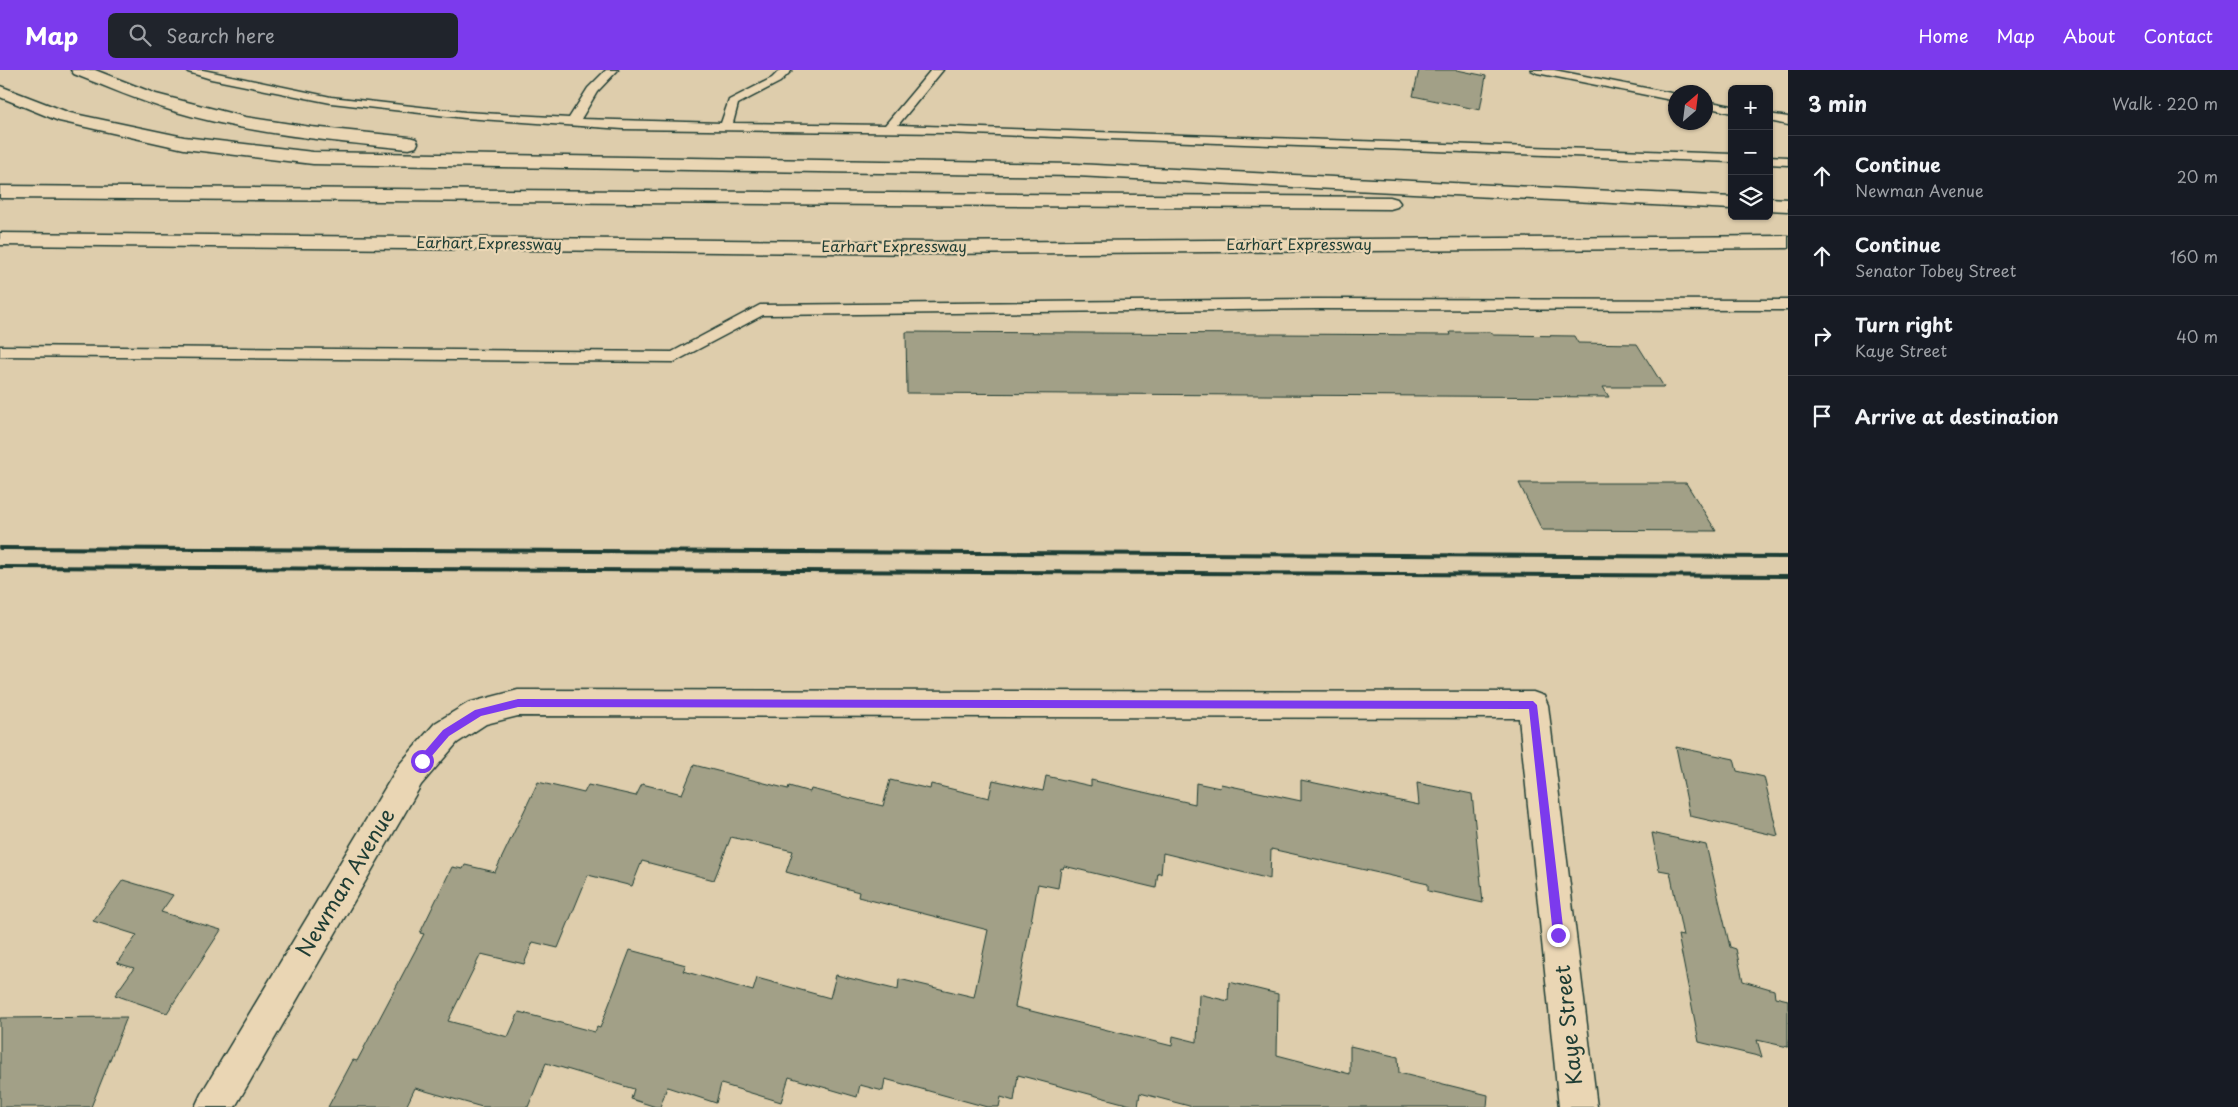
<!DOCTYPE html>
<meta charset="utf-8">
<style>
:root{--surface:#171b24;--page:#20242c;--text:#f1f3f6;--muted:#9ea1a6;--line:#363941;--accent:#7c3aed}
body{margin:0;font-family:"Playpen Sans",sans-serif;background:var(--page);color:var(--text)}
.controls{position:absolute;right:15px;top:15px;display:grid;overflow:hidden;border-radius:8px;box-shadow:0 1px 4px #0004}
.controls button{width:45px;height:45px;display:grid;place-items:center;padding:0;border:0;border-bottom:1px solid var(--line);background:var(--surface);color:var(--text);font:25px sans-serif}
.compass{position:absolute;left:1668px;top:15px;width:45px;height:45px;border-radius:50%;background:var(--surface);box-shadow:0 1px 4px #0004;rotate:28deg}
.stop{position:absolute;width:15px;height:15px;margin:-11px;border:4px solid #7c3aed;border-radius:50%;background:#fff}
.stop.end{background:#7c3aed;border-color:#fff;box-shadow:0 1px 5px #0008}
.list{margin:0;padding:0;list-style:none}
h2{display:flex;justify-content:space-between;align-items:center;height:65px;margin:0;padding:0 20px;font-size:21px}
h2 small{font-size:16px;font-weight:400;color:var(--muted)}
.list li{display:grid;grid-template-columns:32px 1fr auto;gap:15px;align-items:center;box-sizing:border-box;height:80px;padding:0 20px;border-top:1px solid var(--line)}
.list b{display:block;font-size:19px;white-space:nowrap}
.list p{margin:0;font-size:16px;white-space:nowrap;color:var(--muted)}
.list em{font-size:16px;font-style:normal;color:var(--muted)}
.icon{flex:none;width:28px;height:28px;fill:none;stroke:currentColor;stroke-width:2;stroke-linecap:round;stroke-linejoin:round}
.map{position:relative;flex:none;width:1788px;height:1037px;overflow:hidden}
header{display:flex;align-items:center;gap:30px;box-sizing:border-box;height:70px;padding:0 25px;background:var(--accent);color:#fff}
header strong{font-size:24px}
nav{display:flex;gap:28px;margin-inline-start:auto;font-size:18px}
.search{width:350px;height:45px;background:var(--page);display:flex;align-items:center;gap:12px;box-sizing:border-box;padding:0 18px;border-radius:8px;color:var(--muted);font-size:19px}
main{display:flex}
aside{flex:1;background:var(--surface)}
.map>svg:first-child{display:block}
.building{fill:#a2a087;stroke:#1f3d34;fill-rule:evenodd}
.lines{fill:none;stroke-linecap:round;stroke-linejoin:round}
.service-casing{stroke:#1f3d34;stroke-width:3}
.minor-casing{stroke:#1f3d34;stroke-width:3}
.motorway-casing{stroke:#1f3d34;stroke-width:3}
.service{fill:#ead6b4;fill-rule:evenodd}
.minor{fill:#ead6b4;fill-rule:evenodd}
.motorway{fill:#ead6b4;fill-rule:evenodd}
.rail{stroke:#1f3d34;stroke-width:4}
.route{fill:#7c3aed}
.labels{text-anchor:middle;stroke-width:4.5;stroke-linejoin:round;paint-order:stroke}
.far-street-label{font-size:15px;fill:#1f3d34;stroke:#ead6b4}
.near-street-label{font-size:21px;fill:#1f3d34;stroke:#ead6b4}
</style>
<header>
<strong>Map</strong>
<div class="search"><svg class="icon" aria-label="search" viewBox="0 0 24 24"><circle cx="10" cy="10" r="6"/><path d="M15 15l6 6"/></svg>Search here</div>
<nav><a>Home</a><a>Map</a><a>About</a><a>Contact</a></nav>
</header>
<main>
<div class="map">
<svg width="1788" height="1037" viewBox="0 0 1788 1037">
<rect width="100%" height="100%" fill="#decdac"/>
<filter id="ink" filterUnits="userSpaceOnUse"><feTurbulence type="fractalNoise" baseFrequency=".02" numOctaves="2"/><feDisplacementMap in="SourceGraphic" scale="10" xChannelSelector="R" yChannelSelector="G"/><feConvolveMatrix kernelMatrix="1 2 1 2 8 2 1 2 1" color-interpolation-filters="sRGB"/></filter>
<g filter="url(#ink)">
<path class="building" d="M 1419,0 L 1457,0 L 1486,6 L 1480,40 L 1413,26 Z
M 906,262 L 1451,265 L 1450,262 L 1491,262 L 1493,265 L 1574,266 L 1578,273 L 1637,274 L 1664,317 L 1603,317 L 1609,327 L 907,323 Z
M 1519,413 L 1686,413 L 1716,461 L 1542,460 Z
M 1676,677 L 1734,689 L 1737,701 L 1764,707 L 1778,766 L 1690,746 Z
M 694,695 L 788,719 L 789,716 L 810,722 L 811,719 L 883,736 L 890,710 L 930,719 L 931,714 L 989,728 L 993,710 L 1043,721 L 1046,706 L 1091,716 L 1091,710 L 1195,734 L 1196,713 L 1220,718 L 1221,714 L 1301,731 L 1301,710 L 1419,735 L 1417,713 L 1472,724 L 1483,833 L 1428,821 L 1428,814 L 1271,779 L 1270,809 L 1163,783 L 1161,804 L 1158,802 L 1156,818 L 1064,796 L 1063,799 L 1061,798 L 1058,818 L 1038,814 L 1015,937 L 1172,976 L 1173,966 L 1197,972 L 1199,924 L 1228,931 L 1229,912 L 1278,924 L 1277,985 L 1350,1004 L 1350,976 L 1398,987 L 1399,1003 L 1488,1025 L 1487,1037 L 1193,1037 L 1140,1023 L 1138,1037 L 1018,1005 L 1014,1031 L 1001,1027 L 999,1037 L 987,1037 L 885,1009 L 883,1021 L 860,1015 L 857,1027 L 789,1007 L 781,1032 L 721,1014 L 716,1033 L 667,1017 L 660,1037 L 656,1037 L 631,1029 L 634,1019 L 546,993 L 528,1037 L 482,1037 L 415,1018 L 406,1037 L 328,1037 L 353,990 L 357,991 L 424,864 L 420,863 L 452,797 L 463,799 L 465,795 L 495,802 L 538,712 L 584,723 L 588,715 L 636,726 L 642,714 L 682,724 ZM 731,767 L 793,781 L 786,802 L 859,822 L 858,827 L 988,860 L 974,927 L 899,909 L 898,920 L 836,905 L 830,928 L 757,908 L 753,921 L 683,901 L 686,895 L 630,880 L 600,958 L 597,957 L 595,962 L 519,942 L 508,967 L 448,951 L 481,884 L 524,894 L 533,872 L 558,878 L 588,805 L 632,816 L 642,791 L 714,810 Z
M 1652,763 L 1706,775 L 1730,877 L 1736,879 L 1743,911 L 1774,920 L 1775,927 L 1788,930 L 1788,977 L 1757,970 L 1762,987 L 1699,972 L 1678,865 L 1683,866 L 1670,802 L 1659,800 Z
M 123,810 L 173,825 L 161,842 L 221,860 L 167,943 L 115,925 L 134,898 L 117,893 L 137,865 L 93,851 Z
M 127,947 L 91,1037 L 0,1037 L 0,948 Z"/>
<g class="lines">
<defs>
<path id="service" d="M 186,0 L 203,0 L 331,27 L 465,42 L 569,48 L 588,18 L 606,0 L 618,0 L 597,22 L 581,49 L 721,53 L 729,30 L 772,8 L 780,0 L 792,0 L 780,12 L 738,34 L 733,53 L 885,55 L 931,0 L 943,0 L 898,55 L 1732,84 L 1732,92 L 946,63 L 623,59 L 465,48 L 331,33 L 211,9 L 188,2 Z
M 1531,0 L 1554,0 L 1676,24 L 1676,31 L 1537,3 Z
M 1706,31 L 1732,36 L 1732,43 L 1706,37 Z
M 1769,44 L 1788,47 L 1788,55 L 1769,51 Z
M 1769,86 L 1788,87 L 1788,95 L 1769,94 Z
M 1317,229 L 1788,230 L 1788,240 L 1317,239 L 763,245 L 674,292 L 0,286 L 0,276 L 672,282 L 760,235 Z"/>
<path id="minor" d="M 518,620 L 1533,622 L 1544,626 L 1548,635 L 1597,1037 L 1559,1037 L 1519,648 L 518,646 L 486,654 L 457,673 L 421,715 L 235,1037 L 195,1037 L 201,1024 L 399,695 L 435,653 L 468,633 Z"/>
<path id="motorway" d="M 71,0 L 95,0 L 156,24 L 245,47 L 311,57 L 409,67 L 416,69 L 418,73 L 416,77 L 409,79 C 330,71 250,64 173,41 C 139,31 107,17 74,4 Z
M 0,16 L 70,43 L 184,67 L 313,82 L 1076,94 L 1732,127 L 1732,139 L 1076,106 L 313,94 L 184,79 L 59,51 L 0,27 Z
M 0,116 L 1390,127 L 1397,129 L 1400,133 L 1397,137 L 1390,139 L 0,128 Z
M 1769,128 L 1788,129 L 1788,141 L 1769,140 Z
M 0,163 L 931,172 L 1788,166 L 1788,178 L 931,184 L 0,175 Z"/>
</defs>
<use href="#service" class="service-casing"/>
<use href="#minor" class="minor-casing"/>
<use href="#motorway" class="motorway-casing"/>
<use href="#service" class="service"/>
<use href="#minor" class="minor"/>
<use href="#motorway" class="motorway"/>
<path class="rail" d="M 0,478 L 1788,487
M 0,497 L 1788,506"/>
</g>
</g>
<path class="route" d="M 518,629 L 1533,631 L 1537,635 L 1564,865 L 1558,870 L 1553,865 L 1529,639 L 518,637 L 481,646 L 449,666 L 425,694 L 419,694 L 419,688 L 443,660 L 475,640 Z"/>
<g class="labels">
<g class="far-street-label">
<text transform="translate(489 174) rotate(1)" y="5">Earhart Expressway</text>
<text x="1299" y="180">Earhart Expressway</text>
<text x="894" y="182">Earhart Expressway</text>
</g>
<g class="near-street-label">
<text transform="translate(346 813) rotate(-59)" y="7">Newman Avenue</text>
<text transform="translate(1569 955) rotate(-96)" y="7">Kaye Street</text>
</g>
</g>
</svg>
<div class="controls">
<button>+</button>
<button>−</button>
<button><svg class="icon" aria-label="layers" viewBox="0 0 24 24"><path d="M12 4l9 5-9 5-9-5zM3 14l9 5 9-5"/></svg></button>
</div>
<svg class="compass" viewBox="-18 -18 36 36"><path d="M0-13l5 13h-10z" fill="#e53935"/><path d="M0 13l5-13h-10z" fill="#9ea1a6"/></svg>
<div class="stop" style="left:422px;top:691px"></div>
<div class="stop end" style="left:1558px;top:865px"></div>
</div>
<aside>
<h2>3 min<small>Walk · 220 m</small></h2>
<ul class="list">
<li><svg class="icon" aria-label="ahead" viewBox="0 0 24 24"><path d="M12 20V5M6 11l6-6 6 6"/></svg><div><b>Continue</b><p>Newman Avenue</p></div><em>20 m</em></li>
<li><svg class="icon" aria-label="ahead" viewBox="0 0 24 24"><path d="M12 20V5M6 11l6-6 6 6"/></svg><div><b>Continue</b><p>Senator Tobey Street</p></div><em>160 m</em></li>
<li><svg class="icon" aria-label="right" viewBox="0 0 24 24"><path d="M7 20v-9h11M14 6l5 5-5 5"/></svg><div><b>Turn right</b><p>Kaye Street</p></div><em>40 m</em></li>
<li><svg class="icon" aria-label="arrive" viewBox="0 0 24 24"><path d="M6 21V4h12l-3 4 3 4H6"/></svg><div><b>Arrive at destination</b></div></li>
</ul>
</aside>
</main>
